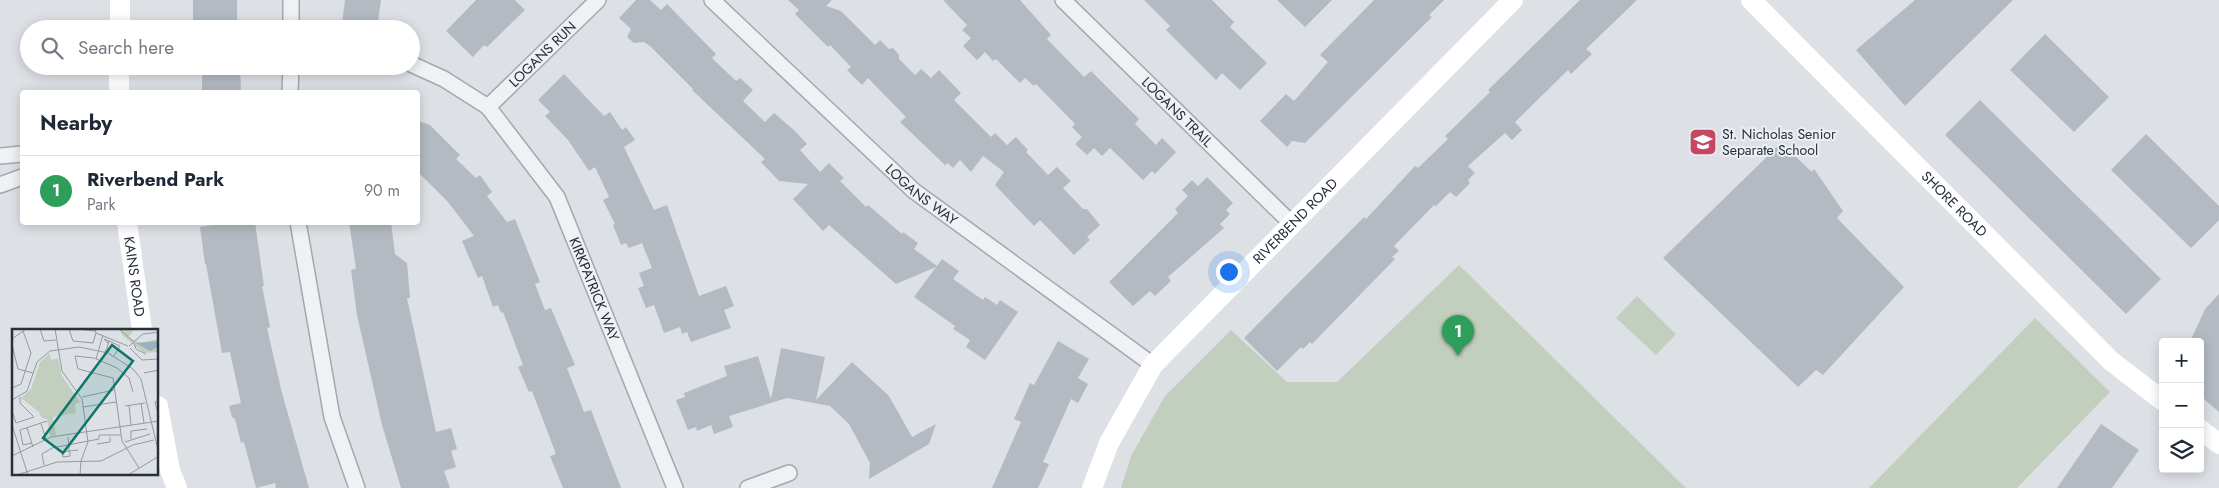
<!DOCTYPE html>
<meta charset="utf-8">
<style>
:root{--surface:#fff;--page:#f2f2f3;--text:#1f2937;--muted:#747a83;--line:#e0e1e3;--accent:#2563eb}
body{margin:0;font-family:Jost,sans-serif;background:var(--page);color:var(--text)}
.controls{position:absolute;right:15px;bottom:15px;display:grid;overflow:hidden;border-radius:5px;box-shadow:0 2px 12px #0003}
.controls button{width:45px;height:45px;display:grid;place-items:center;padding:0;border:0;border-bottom:1px solid var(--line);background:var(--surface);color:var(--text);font:25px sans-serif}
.you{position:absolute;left:1228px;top:271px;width:18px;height:18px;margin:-12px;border:4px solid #fff;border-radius:50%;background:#1a73e8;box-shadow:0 0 0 8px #1a73e833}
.badge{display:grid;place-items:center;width:32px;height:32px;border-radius:50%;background:var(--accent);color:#fff;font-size:16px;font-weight:700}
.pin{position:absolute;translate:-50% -41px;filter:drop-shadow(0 1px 2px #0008)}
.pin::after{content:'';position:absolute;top:26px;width:18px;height:15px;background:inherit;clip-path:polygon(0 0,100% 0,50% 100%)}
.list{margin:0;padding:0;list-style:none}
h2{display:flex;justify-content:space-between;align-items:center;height:65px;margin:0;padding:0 20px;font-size:21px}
h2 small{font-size:16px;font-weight:400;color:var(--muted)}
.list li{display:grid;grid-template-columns:32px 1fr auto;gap:15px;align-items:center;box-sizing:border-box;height:70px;padding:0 20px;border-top:1px solid var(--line)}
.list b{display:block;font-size:19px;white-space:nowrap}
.list p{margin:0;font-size:16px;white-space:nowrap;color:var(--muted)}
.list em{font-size:16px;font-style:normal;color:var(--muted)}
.icon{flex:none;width:28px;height:28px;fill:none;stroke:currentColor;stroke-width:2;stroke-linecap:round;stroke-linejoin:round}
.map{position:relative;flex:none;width:2219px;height:488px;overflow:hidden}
.search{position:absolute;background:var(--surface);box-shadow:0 2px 12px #0003;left:20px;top:20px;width:400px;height:55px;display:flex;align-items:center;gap:12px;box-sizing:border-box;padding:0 18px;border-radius:28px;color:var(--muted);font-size:19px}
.panel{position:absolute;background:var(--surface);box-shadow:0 2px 12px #0003;left:20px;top:90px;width:400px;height:135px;border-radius:5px}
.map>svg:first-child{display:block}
.green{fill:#c3cfbe}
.building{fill:#b4bac2}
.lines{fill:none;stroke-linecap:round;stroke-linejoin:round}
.street-casing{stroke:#a3a8af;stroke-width:18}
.street{stroke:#eff1f4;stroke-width:15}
.secondary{stroke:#fff;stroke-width:20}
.labels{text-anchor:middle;stroke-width:4;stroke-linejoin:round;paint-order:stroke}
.street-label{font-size:14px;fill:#27303b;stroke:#eceff4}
.poi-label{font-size:14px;fill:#27303b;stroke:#eceff4;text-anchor:start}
.inset-road{fill:none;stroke:#949aa2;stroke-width:1}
.view{fill:#0f766e;fill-opacity:0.15;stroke:#0f766e;stroke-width:2.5}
.inset-edge{fill:none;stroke:#27303b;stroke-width:2.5}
</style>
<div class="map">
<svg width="2219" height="488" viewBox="0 0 2219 488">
<rect width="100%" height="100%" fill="#dde1e6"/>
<path class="green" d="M 1459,265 L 1686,488 L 1121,488 L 1131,456 L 1165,396 L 1231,330 L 1287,382 L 1337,382 Z
M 1637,296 L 1676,334 L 1656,355 L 1616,318 Z
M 2035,318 L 2110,392 L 2017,488 L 1869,488 Z"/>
<path class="building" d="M 193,0 L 237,0 L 237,29 L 193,29 Z
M 345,0 L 381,0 L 377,29 L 342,24 Z
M 476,0 L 515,0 L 525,10 L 487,47 L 484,45 L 473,57 L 446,31 Z
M 636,0 L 650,0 L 661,10 L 667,4 L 716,54 L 712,58 L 736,81 L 740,78 L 753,90 L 743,101 L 765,122 L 774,113 L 795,131 L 807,144 L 800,150 L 820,172 L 829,163 L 844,178 L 840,181 L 866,207 L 868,205 L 902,234 L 903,232 L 918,243 L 914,249 L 937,266 L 942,259 L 959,271 L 953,279 L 983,300 L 985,297 L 997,305 L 1000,300 L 1018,312 L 985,360 L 966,347 L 970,340 L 953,329 L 955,326 L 914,297 L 936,267 L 896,284 L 829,225 L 823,231 L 793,199 L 808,184 L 779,181 L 761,162 L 765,159 L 692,90 L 693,89 L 650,46 L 644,42 L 634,43 L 627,37 L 631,29 L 619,18 Z
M 788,0 L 832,0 L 826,6 L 841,11 L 875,45 L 880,40 L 889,49 L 893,48 L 899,55 L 899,59 L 915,75 L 921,69 L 931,78 L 939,70 L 961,93 L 954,100 L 991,137 L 995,133 L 1007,145 L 1016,137 L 1028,150 L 1026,152 L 1048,175 L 1057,167 L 1071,181 L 1063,188 L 1083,209 L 1087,209 L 1100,225 L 1087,237 L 1090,240 L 1074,255 L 1040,220 L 1034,226 L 995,185 L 1004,172 L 983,156 L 971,172 L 960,160 L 953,168 L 948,163 L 945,165 L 900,122 L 906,117 L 868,78 L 862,85 L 847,70 L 851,67 L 830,45 L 828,47 L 795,14 L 799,10 Z
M 943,0 L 1020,0 L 1051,35 L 1047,39 L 1084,77 L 1091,71 L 1139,119 L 1135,124 L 1156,145 L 1162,138 L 1176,152 L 1155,174 L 1152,171 L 1143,180 L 1110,148 L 1102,156 L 1094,148 L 1087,155 L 1075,144 L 1082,137 L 1072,127 L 1075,124 L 1036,84 L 1034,86 L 1025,78 L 1020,83 L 996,59 L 993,61 L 985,52 L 977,60 L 963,46 L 971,38 L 962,30 L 967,25 Z
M 1144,0 L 1212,0 L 1234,22 L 1230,27 L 1267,63 L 1240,90 L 1222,73 L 1216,80 L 1166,30 L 1170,26 Z
M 1277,0 L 1332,0 L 1305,27 Z
M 1374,0 L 1444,0 L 1429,15 L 1432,17 L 1305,143 L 1292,141 L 1287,147 L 1260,121 L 1286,94 L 1294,101 L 1328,62 L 1320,55 Z
M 1580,0 L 1637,0 L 1586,49 L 1592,54 L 1571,74 L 1568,70 L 1515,122 L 1522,130 L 1512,140 L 1505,133 L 1468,166 L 1475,173 L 1468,180 L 1470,183 L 1456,197 L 1450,192 L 1436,206 L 1434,205 L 1394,246 L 1399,251 L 1392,257 L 1395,259 L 1312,344 L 1310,342 L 1303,349 L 1301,347 L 1277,371 L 1244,338 L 1364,217 L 1366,219 L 1415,166 L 1418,168 L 1448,139 L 1445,136 L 1490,92 L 1488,90 Z
M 1915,0 L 2013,0 L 1905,106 L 1856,50 Z
M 2045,34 L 2109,97 L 2074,132 L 2010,70 Z
M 202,66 L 240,66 L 241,92 L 202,92 Z
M 564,74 L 604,116 L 610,112 L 622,130 L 626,127 L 635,140 L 624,147 L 654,210 L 667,205 L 699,296 L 726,286 L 734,306 L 724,310 L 731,328 L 691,342 L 687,332 L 682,334 L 680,327 L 664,333 L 654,305 L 646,308 L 638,288 L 644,286 L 639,273 L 652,268 L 642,243 L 629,248 L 626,243 L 621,245 L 613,225 L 615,224 L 603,200 L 609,197 L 595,167 L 589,171 L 568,140 L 545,116 L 550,112 L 538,100 Z
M 1980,100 L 2161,279 L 2126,314 L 1945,135 Z
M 418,121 L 430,125 L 460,155 L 456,159 L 476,178 L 480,175 L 492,192 L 487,196 L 507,222 L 515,219 L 540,282 L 535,284 L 545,310 L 551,308 L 575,365 L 567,368 L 584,412 L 591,410 L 621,488 L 563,488 L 550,456 L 556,454 L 532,391 L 529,392 L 518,367 L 523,365 L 503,312 L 501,313 L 498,305 L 493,307 L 482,276 L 478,278 L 462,241 L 474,236 L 448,202 L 418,172 Z
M 2146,134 L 2219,206 L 2219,220 L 2191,248 L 2111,170 Z
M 1781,143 L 1812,172 L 1814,169 L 1843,211 L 1837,218 L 1904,287 L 1823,375 L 1816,370 L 1798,387 L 1663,258 Z
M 1207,177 L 1233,203 L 1226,210 L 1230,214 L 1220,224 L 1224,228 L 1168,277 L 1171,281 L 1155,296 L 1150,291 L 1133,306 L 1109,282 L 1178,213 L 1175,209 L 1188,196 L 1182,190 L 1192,180 L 1198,186 Z
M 233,222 L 255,222 L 264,286 L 262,286 L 270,327 L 267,328 L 282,393 L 309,488 L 276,488 L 275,483 L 256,488 L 244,442 L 241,443 L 235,419 L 232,417 L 229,406 L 241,403 L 230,352 L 222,353 L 206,264 L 205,264 L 200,227 Z
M 349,222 L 391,222 L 395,254 L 407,263 L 410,298 L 407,298 L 436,432 L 451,428 L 457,449 L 451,451 L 456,467 L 444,471 L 450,488 L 401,488 L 382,425 L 357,315 L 351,270 L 356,269 Z
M 2219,294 L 2219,412 L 2205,400 L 2200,390 L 2200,342 L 2190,342 L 2205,309 Z
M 1058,341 L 1089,359 L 1078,378 L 1088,384 L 1078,403 L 1071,399 L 1043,462 L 1049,464 L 1038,488 L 992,488 L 1021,422 L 1014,419 L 1030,383 L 1034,385 Z
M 781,348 L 825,357 L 816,400 L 852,362 L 889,396 L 912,437 L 936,424 L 929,444 L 869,479 L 870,463 L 849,424 L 830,406 L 787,398 L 729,416 L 733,427 L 714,434 L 711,425 L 697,431 L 696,427 L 688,430 L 676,400 L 685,397 L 684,393 L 727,376 L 724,366 L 758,356 L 771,399 Z
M 2101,424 L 2139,450 L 2112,488 L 2057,488 Z"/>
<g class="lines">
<defs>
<g id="street">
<path id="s1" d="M 712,0 L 914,191 L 1153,365"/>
<path id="s2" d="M 1063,0 L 1291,223"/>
<path d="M 291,29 L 291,0"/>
<path id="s3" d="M 411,64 L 444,79 L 488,107 L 557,197 L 675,488"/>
<path d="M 290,92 L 291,66"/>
<path id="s4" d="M 488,107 L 598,0"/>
<path d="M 0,156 L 22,154"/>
<path d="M 0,185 L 22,177"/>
<path d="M 298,222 L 332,417 L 357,488"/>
<path d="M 748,488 L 789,473"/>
</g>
</defs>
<use href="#street" class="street-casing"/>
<use href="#street" class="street"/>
<g class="secondary">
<path id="s5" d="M 1751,0 L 2111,361 L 2163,401"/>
<path d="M 120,29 L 120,0"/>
<path d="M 119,92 L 119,66"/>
<path id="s6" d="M 127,222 L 142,330"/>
<path d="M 158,406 L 170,470 L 177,488"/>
<path d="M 2200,429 L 2219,444"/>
<path id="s7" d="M 1092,488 L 1109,443 L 1153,365 L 1513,0"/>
</g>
</g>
<defs>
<symbol id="school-square" viewBox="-11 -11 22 22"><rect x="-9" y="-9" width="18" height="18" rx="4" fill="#c44861" stroke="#eceff4"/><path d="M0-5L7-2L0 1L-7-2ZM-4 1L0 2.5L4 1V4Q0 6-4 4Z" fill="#fff"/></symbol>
</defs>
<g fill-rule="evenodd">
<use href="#school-square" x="1687" y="126" width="32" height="32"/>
</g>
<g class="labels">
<g class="street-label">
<text dy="5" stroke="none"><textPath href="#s4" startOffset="76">LOGANS RUN</textPath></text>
<text dy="5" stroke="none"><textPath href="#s2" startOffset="160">LOGANS TRAIL</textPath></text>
<text dy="5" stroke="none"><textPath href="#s1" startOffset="286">LOGANS WAY</textPath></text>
<text dy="5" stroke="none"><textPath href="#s5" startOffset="288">SHORE ROAD</textPath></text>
<text dy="5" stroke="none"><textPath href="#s7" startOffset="340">RIVERBEND ROAD</textPath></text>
<text dy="5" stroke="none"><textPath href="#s6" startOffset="55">KAINS ROAD</textPath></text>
<text dy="5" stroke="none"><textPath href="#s3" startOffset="301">KIRKPATRICK WAY</textPath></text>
</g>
<g class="poi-label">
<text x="1722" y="139">St. Nicholas Senior<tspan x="1722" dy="16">Separate School</tspan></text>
</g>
</g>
<g transform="translate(12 329)">
<rect width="146" height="146" fill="#dde1e6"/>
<path d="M 108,0 L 123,0 L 116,8 L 128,14 L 146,10 L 146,23 L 132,24 L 110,6 ZM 38,24 L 39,31 L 46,29 L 50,47 L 68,73 L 63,75 L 64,84 L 41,88 L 44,106 L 38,107 L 35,90 L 30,89 L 27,83 L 9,69 L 19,60 L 28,33 Z" fill="#c3cfbe"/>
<path d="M 147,12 L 146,18 L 138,22 L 124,14 Z" fill="#9ab0c4"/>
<path class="inset-road" d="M 28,0 L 32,12 L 44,11M 43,0 L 50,42 L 70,70 L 76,113 L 69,132 L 68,146M 57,0 L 61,12 L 81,14 L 84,4M 66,0 L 83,2M 83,0 L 84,4 L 116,17M 107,0 L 121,12M 0,10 L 14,0M 97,12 L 108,17 L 102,27M 122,14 L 124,20 L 134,25M 0,16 L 6,40 L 21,44M 117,17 L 131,5 L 147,3M 118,19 L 130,31 L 147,30M 93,23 L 95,19 L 97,12 L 92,10 L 97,15M 84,30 L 91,6M 132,44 L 147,41M 101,49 L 66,40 L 63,27 L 82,29 L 105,39 L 117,49 L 121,63M 101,49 L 110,112 L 127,139M 0,59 L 9,55 L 19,24 L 11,2M 70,68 L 102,61M 0,71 L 15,62 L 25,33 L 38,22 L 67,18 L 96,24 L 121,40 L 129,50 L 147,125M 147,72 L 143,73 L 147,88M 129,74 L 132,94M 117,76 L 119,96M 113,77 L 133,74M 71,78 L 104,73M 0,82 L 4,94 L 22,88 L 8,74 L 8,68M 29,95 L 34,110M 0,96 L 16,146M 15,99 L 21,118M 56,108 L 57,116 L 57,122 L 58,124 L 58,127 L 51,128 L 50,123 L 57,122 L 66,121M 119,110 L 119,102 L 135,100M 113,113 L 138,105M 20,114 L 11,116 L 8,101 L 35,92M 85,115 L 98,113 L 98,108M 0,127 L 39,108 L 147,92M 32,136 L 30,125 L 40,119 L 87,110 L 87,106 L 109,106M 5,146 L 45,133 L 89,132 L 121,116 L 142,111M 116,146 L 147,127"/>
<path class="view" d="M 100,16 L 121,32 L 51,124 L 31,109 Z"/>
<rect width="146" height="146" class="inset-edge"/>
</g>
</svg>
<div class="controls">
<button>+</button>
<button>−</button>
<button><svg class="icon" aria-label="layers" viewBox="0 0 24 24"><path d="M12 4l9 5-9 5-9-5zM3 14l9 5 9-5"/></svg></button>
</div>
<div class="you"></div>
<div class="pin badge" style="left:1458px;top:356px;background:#2e9e5b">1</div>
<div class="search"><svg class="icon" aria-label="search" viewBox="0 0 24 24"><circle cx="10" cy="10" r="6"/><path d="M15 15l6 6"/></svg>Search here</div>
<section class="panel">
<h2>Nearby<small></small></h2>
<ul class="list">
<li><span class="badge" style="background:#2e9e5b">1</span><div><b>Riverbend Park</b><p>Park</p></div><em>90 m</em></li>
</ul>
</section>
</div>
